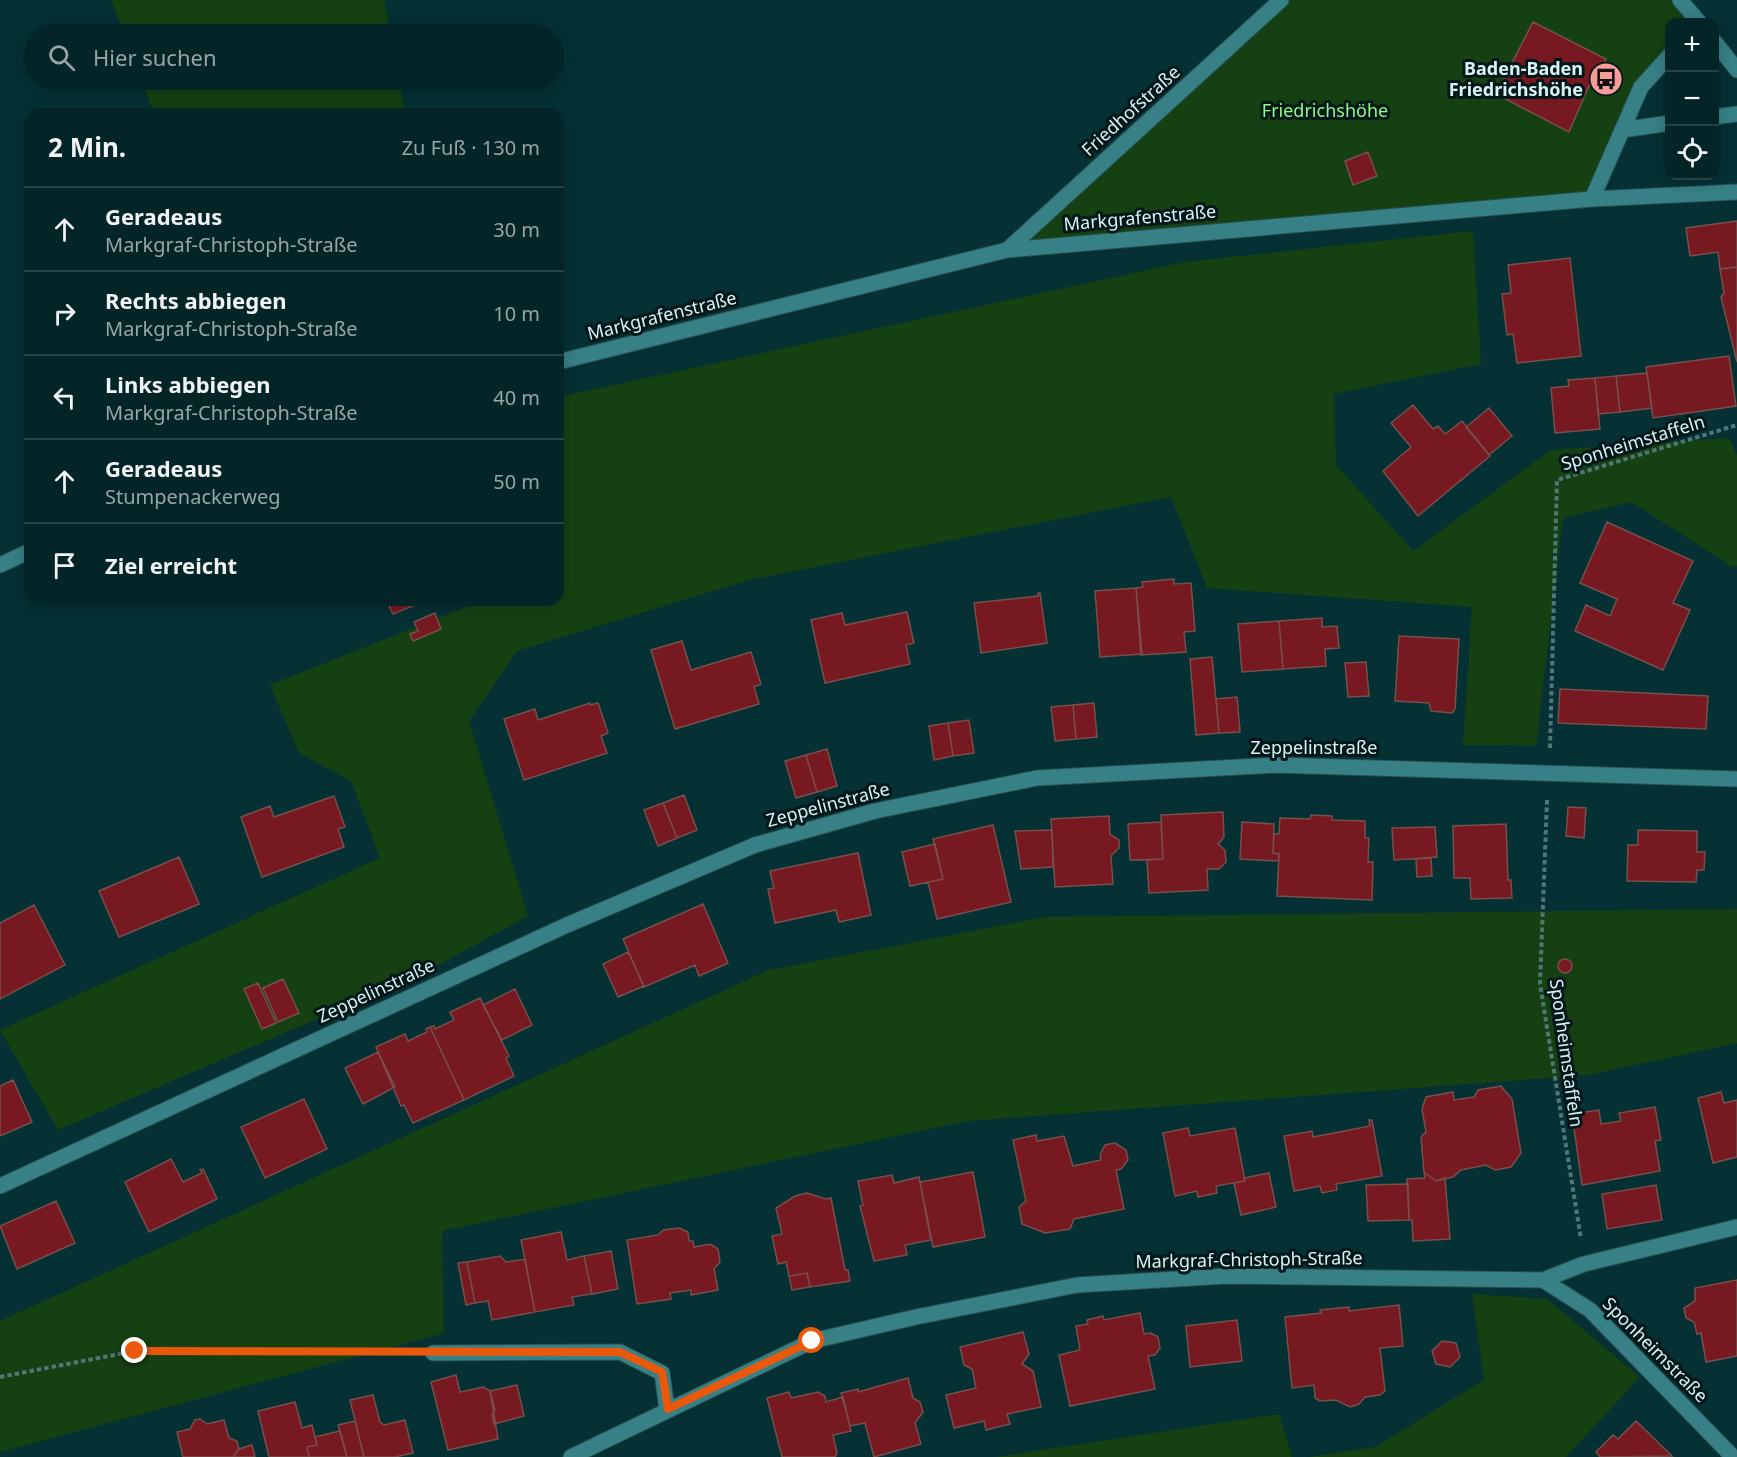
<!DOCTYPE html>
<html lang="de">
<meta charset="utf-8">
<style>
:root{--surface:#042527;--page:#0d2d2f;--text:#f1f3f6;--muted:#97a5a7;--line:#254244}
body{margin:0;font-family:"Noto Sans",sans-serif;background:var(--page);color:var(--text)}
.controls{position:absolute;right:18px;top:18px;display:grid;overflow:hidden;border-radius:12px;box-shadow:0 3px 15px #0003}
.controls button{width:54px;height:54px;display:grid;place-items:center;padding:0;border:0;border-bottom:2px solid var(--line);background:var(--surface);color:var(--text);font:30px sans-serif}
.stop{position:absolute;width:18px;height:18px;margin:-14px;border:4px solid #ea580c;border-radius:50%;background:#fff}
.stop.end{background:#ea580c;border-color:#fff;box-shadow:0 2px 6px #0008}
.list{margin:0;padding:0;list-style:none}
h2{display:flex;justify-content:space-between;align-items:center;height:78px;margin:0;padding:0 24px;font-size:26px}
h2 small{font-size:20px;font-weight:400;color:var(--muted)}
.list li{display:grid;grid-template-columns:39px 1fr auto;gap:18px;align-items:center;box-sizing:border-box;height:84px;padding:0 24px;border-top:2px solid var(--line)}
.list b{display:block;font-size:22px;white-space:nowrap}
.list p{margin:0;font-size:20px;white-space:nowrap;color:var(--muted)}
.list em{font-size:20px;font-style:normal;color:var(--muted)}
.icon{flex:none;width:33px;height:33px;fill:none;stroke:currentColor;stroke-width:2;stroke-linecap:round;stroke-linejoin:round}
.map{position:relative;flex:none;width:1737px;height:1457px;overflow:hidden}
.search{position:absolute;background:var(--surface);box-shadow:0 3px 15px #0003;left:24px;top:24px;width:540px;height:66px;display:flex;align-items:center;gap:15px;box-sizing:border-box;padding:0 21px;border-radius:33px;color:var(--muted);font-size:22px}
.panel{position:absolute;background:var(--surface);box-shadow:0 3px 15px #0003;left:24px;top:108px;width:540px;height:498px;border-radius:18px}
.map>svg:first-child{display:block}
.green{fill:#154112}
.building{fill:#771920;stroke:#784f4d;stroke-width:1.5}
.lines{fill:none;stroke-linecap:round;stroke-linejoin:round}
.minor-casing{stroke:#275053;stroke-width:17}
.path{stroke:#507678;stroke-width:4;stroke-dasharray:4.5 3;stroke-linecap:butt}
.minor{stroke:#378085;stroke-width:15}
.route{stroke:#ea580c;stroke-width:8}
.labels{text-anchor:middle;stroke-width:6;stroke-linejoin:round;paint-order:stroke}
.poi-label{font-size:18px;font-weight:bold;fill:#d8f3f5;stroke:#021719;text-anchor:end}
.street-label{font-size:18px;fill:#d8f3f5;stroke:#021719}
.park-label{font-size:18px;fill:#8dfd84;stroke:#021719}
</style>
<div class="map">
<svg width="1737" height="1457" viewBox="0 0 1737 1457">
<rect width="100%" height="100%" fill="#053134"/>
<path class="green" d="M 111,0 L 384,0 L 391,34 L 124,34 Z
M 1281,0 L 1680,0 L 1698,22 L 1670,22 L 1669,55 L 1641,87 L 1592,199 L 1007,250 Z
M 141,80 L 399,80 L 405,114 L 154,114 Z
M 1473,231 L 1481,364 L 1334,394 L 1336,465 L 1413,551 L 1551,450 L 1729,438 L 1737,456 L 1737,566 L 1732,567 L 1632,502 L 1563,518 L 1536,746 L 1463,745 L 1472,607 L 1207,588 L 1171,497 L 749,580 L 517,651 L 469,721 L 528,916 L 424,973 L 58,1130 L 0,1030 L 380,858 L 351,781 L 299,753 L 270,685 L 484,600 L 558,600 L 558,397 L 1185,262 Z
M 1737,909 L 1737,1043 L 1589,1075 L 968,1121 L 442,1231 L 444,1333 L 0,1452 L 0,1321 L 769,970 L 1045,917 Z
M 1472,1294 L 1547,1299 L 1640,1377 L 1566,1457 L 1309,1457 L 1375,1447 L 1484,1380 Z
M 1279,1414 L 1292,1457 L 996,1457 Z"/>
<path class="building" d="M 1533,22 L 1606,59 L 1588,88 L 1569,132 L 1496,94 Z
M 1368,152 L 1377,176 L 1353,185 L 1345,161 Z
M 1737,221 L 1737,267 L 1720,269 L 1718,252 L 1690,256 L 1686,228 Z
M 1570,258 L 1581,356 L 1517,363 L 1513,334 L 1507,335 L 1502,294 L 1511,293 L 1508,265 Z
M 1737,267 L 1737,362 L 1721,297 L 1724,293 L 1720,269 Z
M 1729,356 L 1736,406 L 1653,418 L 1646,367 Z
M 1647,373 L 1652,408 L 1620,412 L 1616,376 Z
M 1616,376 L 1620,412 L 1598,414 L 1595,378 Z
M 1595,378 L 1600,429 L 1555,433 L 1551,388 L 1569,386 L 1568,380 Z
M 1413,405 L 1433,429 L 1438,426 L 1445,434 L 1462,421 L 1490,456 L 1418,516 L 1383,471 L 1411,447 L 1391,423 Z
M 1489,408 L 1512,436 L 1489,455 L 1466,427 Z
M 1607,522 L 1693,561 L 1673,603 L 1690,610 L 1663,670 L 1575,631 L 1586,605 L 1610,616 L 1617,599 L 1580,583 Z
M 1174,579 L 1174,584 L 1191,583 L 1195,631 L 1184,632 L 1186,652 L 1141,655 L 1136,588 L 1143,587 L 1142,582 Z
M 1136,588 L 1142,654 L 1100,657 L 1095,591 Z
M 1038,593 L 1040,593 L 1047,643 L 981,653 L 974,603 L 1038,596 Z
M 386,600 L 427,600 L 393,614 Z
M 907,612 L 914,643 L 906,645 L 910,664 L 825,683 L 811,620 L 842,613 L 845,625 Z
M 435,613 L 441,629 L 413,641 L 410,634 L 418,631 L 414,622 Z
M 1322,618 L 1322,627 L 1337,626 L 1339,648 L 1325,649 L 1326,666 L 1283,669 L 1279,621 Z
M 1279,621 L 1283,669 L 1242,672 L 1238,624 Z
M 1399,636 L 1459,639 L 1455,709 L 1452,713 L 1431,711 L 1429,703 L 1395,701 Z
M 682,641 L 691,670 L 751,652 L 761,684 L 754,687 L 759,704 L 675,729 L 651,650 Z
M 1212,657 L 1219,733 L 1196,735 L 1190,659 Z
M 1366,662 L 1369,696 L 1348,697 L 1345,663 Z
M 1560,689 L 1708,696 L 1706,729 L 1558,723 Z
M 1237,697 L 1240,732 L 1219,733 L 1216,699 Z
M 590,703 L 590,705 L 598,703 L 608,733 L 601,736 L 607,753 L 524,780 L 504,719 L 535,709 L 538,720 Z
M 1094,703 L 1097,737 L 1076,739 L 1073,705 Z
M 1073,705 L 1076,739 L 1055,741 L 1051,707 Z
M 969,720 L 974,753 L 953,756 L 948,723 Z
M 948,723 L 953,756 L 934,760 L 929,726 Z
M 827,749 L 837,786 L 817,792 L 806,755 Z
M 806,755 L 817,792 L 796,798 L 785,761 Z
M 684,795 L 697,830 L 677,838 L 663,803 Z
M 334,796 L 345,827 L 338,829 L 344,847 L 262,877 L 241,817 L 270,806 L 274,817 Z
M 663,803 L 677,838 L 658,846 L 644,810 Z
M 1568,807 L 1586,808 L 1584,838 L 1566,836 Z
M 1223,812 L 1224,837 L 1218,844 L 1225,850 L 1226,862 L 1219,869 L 1207,869 L 1208,890 L 1149,893 L 1147,860 L 1163,859 L 1161,815 Z
M 1311,815 L 1332,816 L 1332,820 L 1365,821 L 1365,838 L 1369,838 L 1368,862 L 1373,862 L 1372,900 L 1277,896 L 1279,854 L 1273,853 L 1274,834 L 1279,834 L 1280,818 L 1310,819 Z
M 1109,816 L 1110,834 L 1119,840 L 1119,848 L 1111,856 L 1113,884 L 1055,887 L 1051,819 Z
M 1161,822 L 1163,859 L 1130,860 L 1128,824 Z
M 1242,822 L 1274,824 L 1273,853 L 1279,854 L 1279,861 L 1240,859 Z
M 1506,824 L 1508,880 L 1511,880 L 1512,898 L 1471,899 L 1470,878 L 1454,878 L 1453,826 Z
M 993,825 L 1011,902 L 937,919 L 928,882 L 943,879 L 933,839 Z
M 1435,827 L 1437,857 L 1394,860 L 1392,828 Z
M 1052,830 L 1053,867 L 1021,869 L 1015,831 Z
M 1638,830 L 1697,831 L 1697,852 L 1705,852 L 1704,870 L 1697,870 L 1696,882 L 1627,881 L 1628,845 L 1638,845 Z
M 935,844 L 943,879 L 910,886 L 902,852 Z
M 858,853 L 871,915 L 839,922 L 836,910 L 775,923 L 768,889 L 774,888 L 770,871 Z
M 179,857 L 199,904 L 119,937 L 99,891 Z
M 1431,858 L 1432,876 L 1417,877 L 1416,859 Z
M 703,904 L 728,963 L 699,976 L 695,965 L 644,987 L 623,939 Z
M 34,905 L 65,965 L 0,999 L 0,923 Z
M 628,952 L 644,986 L 618,997 L 603,964 Z
M1558 966a7 7 0 1 1 14 0a7 7 0 1 1-14 0Z
M 283,979 L 299,1013 L 278,1022 L 263,988 Z
M 258,983 L 276,1023 L 262,1029 L 244,989 Z
M 515,989 L 532,1025 L 502,1040 L 483,1005 Z
M 480,998 L 509,1056 L 506,1058 L 514,1076 L 464,1100 L 430,1027 L 434,1026 L 435,1029 L 454,1020 L 450,1012 Z
M 430,1027 L 464,1100 L 413,1123 L 404,1105 L 401,1106 L 376,1047 L 405,1034 L 408,1041 L 427,1032 L 426,1029 Z
M 378,1052 L 395,1087 L 363,1104 L 345,1068 Z
M 13,1080 L 32,1122 L 0,1136 L 0,1086 Z
M 1501,1086 L 1512,1099 L 1521,1153 L 1511,1167 L 1495,1170 L 1486,1165 L 1461,1170 L 1453,1177 L 1436,1181 L 1424,1172 L 1421,1137 L 1426,1132 L 1422,1109 L 1426,1097 L 1453,1092 L 1454,1100 L 1474,1097 L 1478,1090 Z
M 1721,1092 L 1724,1103 L 1737,1100 L 1737,1157 L 1713,1163 L 1698,1098 Z
M 304,1099 L 327,1149 L 265,1178 L 241,1127 Z
M 1655,1107 L 1661,1140 L 1655,1141 L 1660,1171 L 1582,1185 L 1572,1114 L 1599,1110 L 1601,1124 L 1621,1121 L 1619,1113 Z
M 1369,1120 L 1372,1120 L 1382,1176 L 1336,1184 L 1337,1190 L 1322,1193 L 1320,1186 L 1294,1191 L 1284,1136 L 1312,1131 L 1313,1137 L 1370,1126 Z
M 1188,1128 L 1190,1136 L 1235,1128 L 1245,1181 L 1216,1186 L 1217,1193 L 1198,1197 L 1197,1191 L 1175,1196 L 1163,1133 Z
M 1036,1135 L 1037,1141 L 1064,1136 L 1073,1166 L 1101,1160 L 1100,1155 L 1105,1145 L 1115,1143 L 1126,1150 L 1128,1160 L 1121,1169 L 1116,1170 L 1124,1209 L 1074,1219 L 1070,1229 L 1045,1233 L 1022,1224 L 1019,1207 L 1026,1201 L 1013,1140 Z
M 171,1159 L 183,1182 L 202,1173 L 200,1170 L 203,1169 L 217,1199 L 149,1232 L 125,1182 Z
M 973,1172 L 985,1237 L 933,1247 L 920,1182 Z
M 1424,1172 L 1436,1181 L 1445,1178 L 1450,1239 L 1413,1241 L 1412,1220 L 1409,1220 L 1407,1179 L 1425,1178 Z
M 1269,1173 L 1276,1207 L 1241,1215 L 1234,1183 L 1245,1181 L 1244,1178 Z
M 892,1175 L 894,1183 L 919,1177 L 931,1240 L 905,1245 L 907,1255 L 874,1261 L 860,1206 L 863,1205 L 858,1181 Z
M 1408,1184 L 1409,1220 L 1368,1221 L 1366,1185 Z
M 1656,1185 L 1662,1220 L 1607,1229 L 1602,1194 Z
M 807,1193 L 826,1199 L 831,1198 L 845,1270 L 848,1270 L 850,1281 L 810,1287 L 807,1273 L 789,1276 L 786,1262 L 778,1264 L 772,1236 L 782,1234 L 776,1208 L 795,1196 Z
M 56,1201 L 75,1243 L 17,1269 L 0,1226 Z
M 679,1228 L 688,1232 L 689,1241 L 693,1241 L 694,1247 L 710,1244 L 718,1249 L 720,1262 L 714,1269 L 718,1290 L 691,1295 L 691,1290 L 670,1293 L 671,1299 L 637,1304 L 627,1240 L 658,1235 L 663,1230 Z
M 561,1232 L 567,1260 L 584,1256 L 592,1294 L 572,1297 L 574,1305 L 535,1312 L 521,1240 Z
M 611,1251 L 618,1289 L 592,1294 L 584,1256 Z
M 500,1256 L 506,1262 L 525,1259 L 535,1312 L 492,1320 L 488,1301 L 475,1303 L 467,1262 Z
M 467,1262 L 475,1303 L 466,1305 L 458,1263 Z
M 807,1273 L 810,1287 L 792,1290 L 789,1276 Z
M 1737,1280 L 1737,1356 L 1706,1362 L 1701,1333 L 1697,1334 L 1694,1322 L 1686,1318 L 1684,1308 L 1695,1301 L 1695,1288 Z
M 1399,1305 L 1403,1346 L 1380,1348 L 1385,1391 L 1380,1395 L 1365,1397 L 1359,1404 L 1350,1407 L 1336,1400 L 1320,1401 L 1315,1398 L 1314,1385 L 1292,1388 L 1285,1317 L 1321,1313 L 1320,1310 L 1349,1307 L 1349,1311 Z
M 1140,1313 L 1144,1334 L 1151,1333 L 1158,1337 L 1160,1348 L 1155,1355 L 1148,1356 L 1155,1389 L 1070,1406 L 1059,1355 L 1080,1350 L 1076,1326 L 1088,1324 L 1087,1320 L 1103,1316 L 1104,1320 Z
M 1237,1320 L 1242,1361 L 1190,1367 L 1186,1326 Z
M 1023,1332 L 1029,1354 L 1022,1364 L 1033,1371 L 1041,1407 L 1007,1414 L 1010,1424 L 986,1430 L 984,1421 L 954,1428 L 946,1395 L 976,1388 L 972,1369 L 964,1365 L 960,1347 Z
M 1442,1341 L 1456,1343 L 1460,1357 L 1450,1367 L 1436,1364 L 1432,1351 Z
M 456,1375 L 460,1392 L 483,1387 L 490,1391 L 498,1439 L 448,1450 L 431,1382 Z
M 908,1378 L 913,1398 L 920,1402 L 923,1412 L 915,1423 L 921,1444 L 874,1457 L 865,1423 L 850,1426 L 841,1393 L 858,1389 L 858,1392 Z
M 517,1385 L 524,1416 L 494,1424 L 492,1415 L 495,1410 L 490,1391 Z
M 789,1392 L 791,1398 L 818,1392 L 825,1396 L 826,1402 L 843,1397 L 851,1431 L 833,1435 L 837,1453 L 835,1457 L 782,1457 L 767,1398 Z
M 373,1395 L 380,1422 L 384,1425 L 405,1420 L 413,1453 L 395,1457 L 364,1457 L 350,1400 Z
M 295,1402 L 302,1428 L 312,1425 L 317,1445 L 307,1447 L 309,1457 L 269,1457 L 258,1411 Z
M 200,1419 L 207,1424 L 224,1420 L 229,1438 L 237,1441 L 239,1449 L 233,1457 L 183,1457 L 177,1432 L 190,1429 L 195,1420 Z
M 355,1421 L 364,1457 L 347,1457 L 338,1425 Z
M 1636,1421 L 1672,1456 L 1600,1457 L 1596,1452 L 1613,1435 L 1618,1439 Z
M 340,1431 L 347,1457 L 309,1457 L 307,1447 L 317,1445 L 315,1437 Z
M 252,1445 L 255,1457 L 233,1457 L 239,1449 Z"/>
<g class="lines">
<defs>
<path id="minor" d="M 1680,0 L 1699,22
M 1714,41 L 1737,70
M 1714,117 L 1737,114
M 1622,130 L 1670,123
M 1592,199 L 1641,87 L 1670,55
M 1007,250 L 1281,0
M 558,362 L 1007,250 L 1592,199 L 1737,192
M 0,565 L 30,551
M 0,1186 L 567,925 L 755,845 L 875,811 L 1037,778 L 1275,765 L 1737,779
M 1543,1280 L 1590,1310 L 1733,1457
M 433,1353 L 620,1352 L 662,1373 L 667,1409
M 571,1457 L 812,1341 L 916,1317 L 1077,1285 L 1226,1276 L 1543,1280 L 1584,1264 L 1737,1227"/>
</defs>
<use href="#minor" class="minor-casing"/>
<path class="path" d="M 1550,748 L 1557,480 L 1737,425
M 1547,800 L 1540,984 L 1581,1239
M 0,1377 L 135,1351 L 408,1353"/>
<use href="#minor" class="minor"/>
</g>
<g class="lines">
<path class="route" d="M 135,1351 L 620,1352 L 662,1372 L 668,1409 L 812,1341"/>
</g>
<defs>
<symbol id="bus-disc" viewBox="-11 -11 22 22"><circle r="9.5" fill="#f59b98" stroke="#021719"/><path d="M-5-6H5V4H4V6H2V4H-2V6H-4V4H-5ZM-3.5-4V0h7V-4ZM-3.5 1.2v1.5H-2V1.2ZM2 1.2v1.5H3.5V1.2Z" fill="#111"/></symbol>
</defs>
<g fill-rule="evenodd">
<use href="#bus-disc" x="1587" y="60" width="38" height="38"/>
</g>
<g class="labels">
<g class="poi-label">
<text x="1583" y="75">Baden-Baden<tspan x="1583" dy="21">Friedrichshöhe</tspan></text>
</g>
<g class="street-label">
<text transform="translate(1131 111) rotate(-42)" y="6">Friedhofstraße</text>
<text transform="translate(1140 218) rotate(-5)" y="6">Markgrafenstraße</text>
<text transform="translate(662 316) rotate(-14)" y="6">Markgrafenstraße</text>
<text transform="translate(1633 443) rotate(-17)" y="6">Sponheimstaffeln</text>
<text x="1314" y="754">Zeppelinstraße</text>
<text transform="translate(828 805) rotate(-15)" y="6">Zeppelinstraße</text>
<text transform="translate(376 991) rotate(-25)" y="6">Zeppelinstraße</text>
<text transform="translate(1566 1053) rotate(82)" y="6">Sponheimstaffeln</text>
<text transform="translate(1249 1260) rotate(-1)" y="6">Markgraf-Christoph-Straße</text>
<text transform="translate(1655 1350) rotate(45)" y="6">Sponheimstraße</text>
</g>
<g class="park-label">
<text x="1325" y="117">Friedrichshöhe</text>
</g>
</g>
</svg>
<div class="controls">
<button>+</button>
<button>−</button>
<button><svg class="icon" aria-label="locate" viewBox="0 0 24 24"><circle cx="12" cy="12" r="6"/><path d="M12 2v4M12 18v4M2 12h4M18 12h4"/></svg></button>
</div>
<div class="stop" style="left:812px;top:1341px"></div>
<div class="stop end" style="left:135px;top:1351px"></div>
<div class="search"><svg class="icon" aria-label="search" viewBox="0 0 24 24"><circle cx="10" cy="10" r="6"/><path d="M15 15l6 6"/></svg>Hier suchen</div>
<section class="panel">
<h2>2 Min.<small>Zu Fuß · 130 m</small></h2>
<ul class="list">
<li><svg class="icon" aria-label="ahead" viewBox="0 0 24 24"><path d="M12 20V5M6 11l6-6 6 6"/></svg><div><b>Geradeaus</b><p>Markgraf-Christoph-Straße</p></div><em>30 m</em></li>
<li><svg class="icon" aria-label="right" viewBox="0 0 24 24"><path d="M7 20v-9h11M14 6l5 5-5 5"/></svg><div><b>Rechts abbiegen</b><p>Markgraf-Christoph-Straße</p></div><em>10 m</em></li>
<li><svg class="icon" aria-label="left" viewBox="0 0 24 24"><path d="M17 20v-9H6M10 6l-5 5 5 5"/></svg><div><b>Links abbiegen</b><p>Markgraf-Christoph-Straße</p></div><em>40 m</em></li>
<li><svg class="icon" aria-label="ahead" viewBox="0 0 24 24"><path d="M12 20V5M6 11l6-6 6 6"/></svg><div><b>Geradeaus</b><p>Stumpenackerweg</p></div><em>50 m</em></li>
<li><svg class="icon" aria-label="arrive" viewBox="0 0 24 24"><path d="M6 21V4h12l-3 4 3 4H6"/></svg><div><b>Ziel erreicht</b></div></li>
</ul>
</section>
</div>
